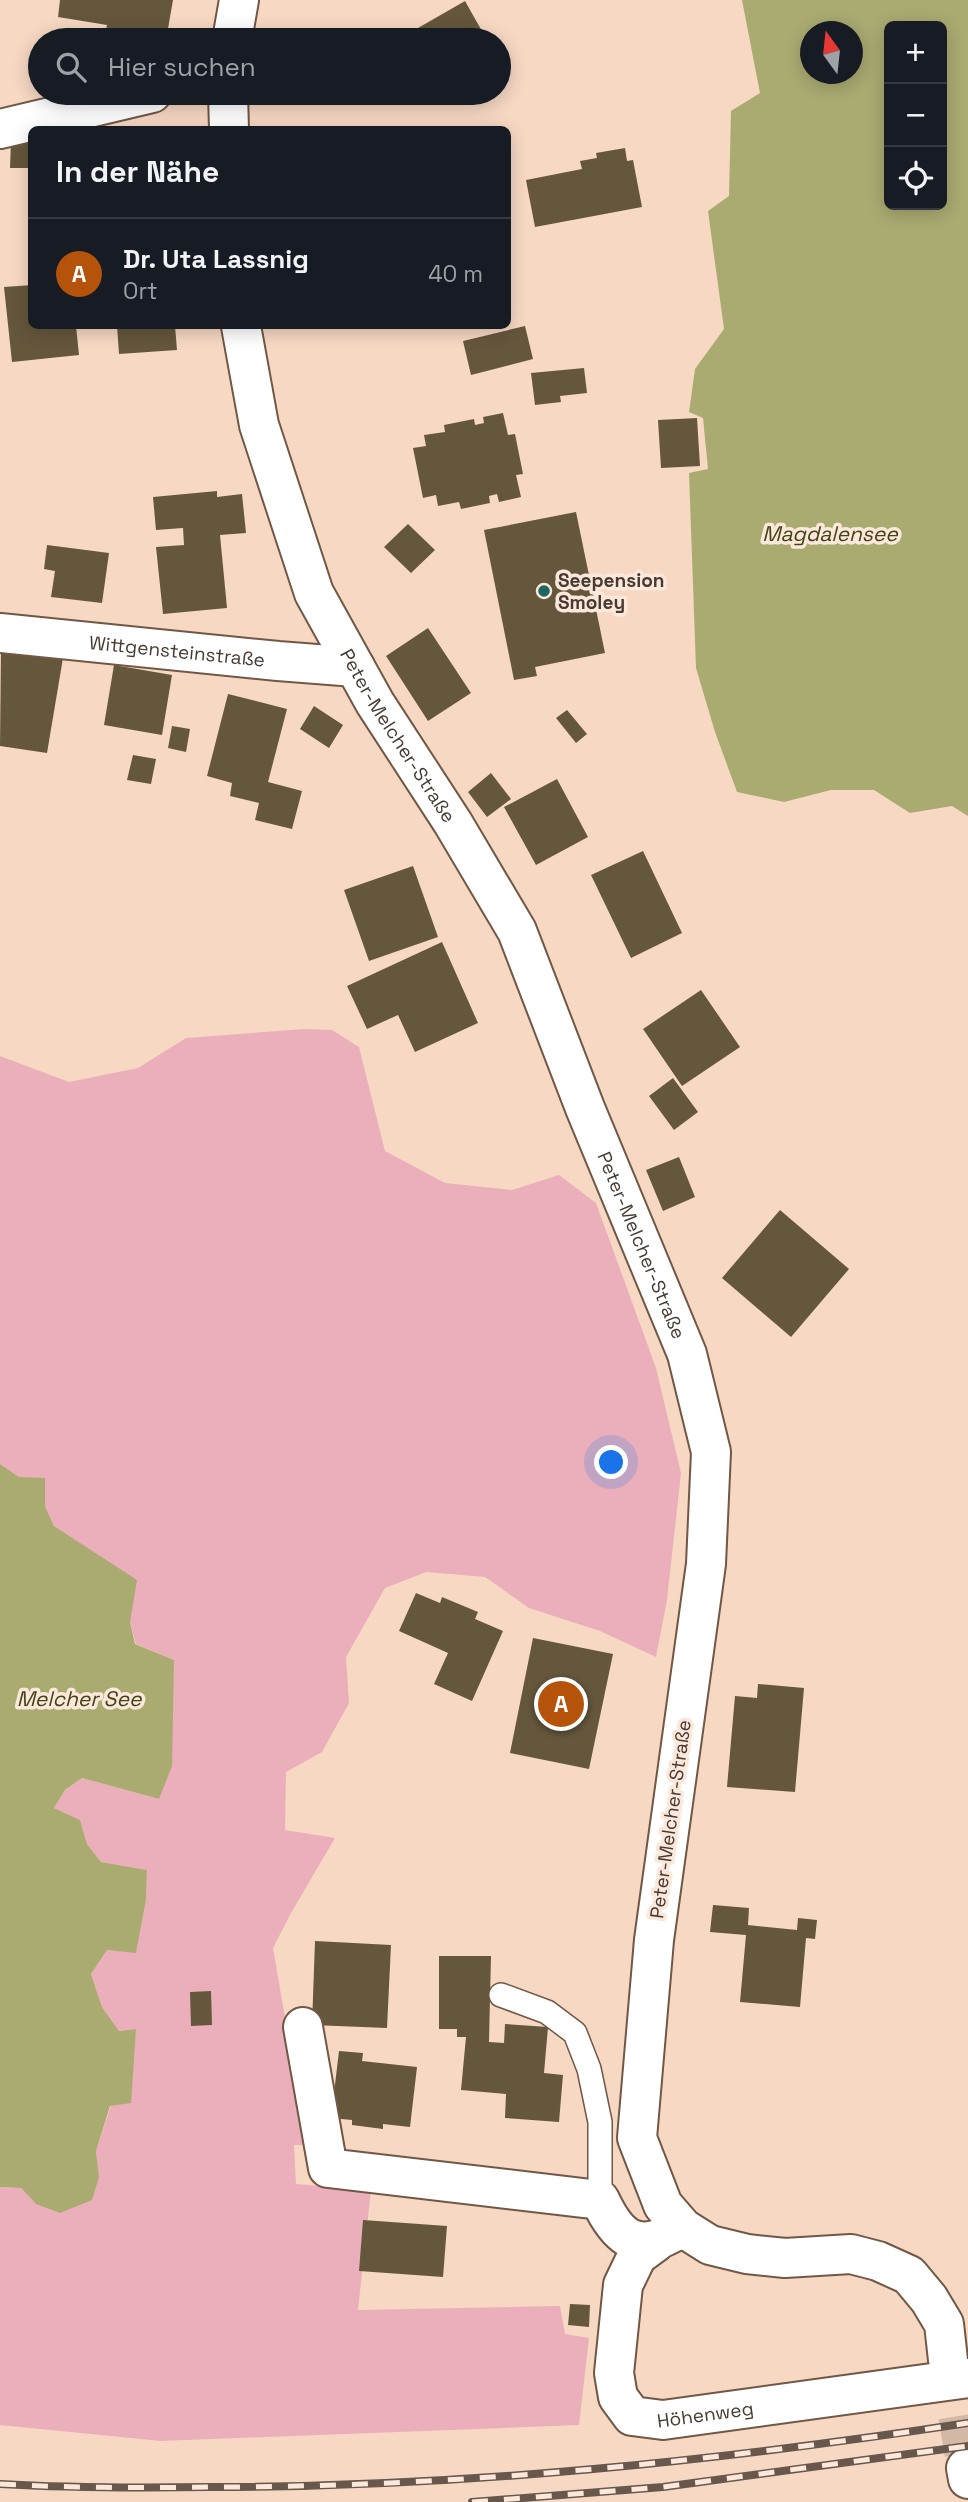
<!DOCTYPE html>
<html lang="de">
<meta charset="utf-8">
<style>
:root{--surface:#171b24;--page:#20242c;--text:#f1f3f6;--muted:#9ea1a6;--line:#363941;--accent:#b45309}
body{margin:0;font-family:"Space Grotesk",sans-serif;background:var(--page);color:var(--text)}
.controls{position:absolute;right:21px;top:21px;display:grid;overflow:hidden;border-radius:10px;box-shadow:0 4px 18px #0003}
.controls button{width:63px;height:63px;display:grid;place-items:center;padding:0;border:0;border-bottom:2px solid var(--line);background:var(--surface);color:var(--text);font:35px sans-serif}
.compass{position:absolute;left:800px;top:21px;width:63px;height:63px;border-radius:50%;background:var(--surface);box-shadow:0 4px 18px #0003;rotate:345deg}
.you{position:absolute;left:612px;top:1463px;width:24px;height:24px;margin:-18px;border:5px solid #fff;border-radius:50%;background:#1a73e8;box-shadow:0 0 0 10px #1a73e833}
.badge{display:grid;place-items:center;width:46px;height:46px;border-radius:50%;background:var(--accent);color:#fff;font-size:23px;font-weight:700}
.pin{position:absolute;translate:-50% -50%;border:4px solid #fff;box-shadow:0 2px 7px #0006}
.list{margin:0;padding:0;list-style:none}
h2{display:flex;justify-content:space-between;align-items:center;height:91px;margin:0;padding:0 28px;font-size:30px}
h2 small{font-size:23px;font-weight:400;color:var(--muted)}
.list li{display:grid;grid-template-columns:46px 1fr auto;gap:21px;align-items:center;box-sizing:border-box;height:112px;padding:0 28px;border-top:2px solid var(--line)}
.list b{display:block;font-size:26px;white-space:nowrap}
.list p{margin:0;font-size:23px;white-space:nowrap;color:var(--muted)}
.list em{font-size:23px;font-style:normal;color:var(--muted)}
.icon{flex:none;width:38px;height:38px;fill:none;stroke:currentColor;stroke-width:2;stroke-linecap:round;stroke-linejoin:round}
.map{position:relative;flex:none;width:968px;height:2502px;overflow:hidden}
.search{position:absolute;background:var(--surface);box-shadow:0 4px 18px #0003;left:28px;top:28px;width:483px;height:77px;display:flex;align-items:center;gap:18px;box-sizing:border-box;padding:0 24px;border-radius:38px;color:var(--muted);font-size:26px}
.panel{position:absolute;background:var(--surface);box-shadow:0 4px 18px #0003;left:28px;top:126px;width:483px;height:203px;border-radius:10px}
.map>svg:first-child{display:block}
.green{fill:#ebafbb}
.water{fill:#aaab71;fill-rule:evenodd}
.building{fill:#65573c}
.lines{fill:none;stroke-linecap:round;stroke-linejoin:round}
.minor-tunnel{stroke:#d4b8a6;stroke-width:38;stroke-dasharray:38 19;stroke-linecap:butt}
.service-casing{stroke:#715745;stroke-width:26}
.minor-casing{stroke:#715745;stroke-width:42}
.service{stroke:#fff;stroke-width:23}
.minor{stroke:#fff;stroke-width:38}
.rail-casing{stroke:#67574d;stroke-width:8}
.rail{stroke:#fbe8db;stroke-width:5;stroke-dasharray:16;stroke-linecap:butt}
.poi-dot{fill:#1b6761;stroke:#fbe8db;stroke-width:2.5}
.labels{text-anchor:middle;stroke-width:7;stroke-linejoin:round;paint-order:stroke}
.poi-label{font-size:19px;font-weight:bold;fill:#463a32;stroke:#fbe8db;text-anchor:start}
.street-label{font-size:19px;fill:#463a32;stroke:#fbe8db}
.water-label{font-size:21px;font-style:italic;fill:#434316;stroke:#fbe8db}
</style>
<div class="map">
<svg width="968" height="2502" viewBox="0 0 968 2502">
<rect width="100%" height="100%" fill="#f7d8c3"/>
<path class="green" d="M 304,1029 L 332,1030 L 359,1047 L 385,1151 L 445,1183 L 512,1190 L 559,1175 L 596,1203 L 656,1368 L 681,1473 L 667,1600 L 656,1657 L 600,1631 L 529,1608 L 485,1577 L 426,1572 L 385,1588 L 346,1657 L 349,1703 L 322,1752 L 286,1772 L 285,1830 L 335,1838 L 291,1913 L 273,1948 L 307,2145 L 294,2145 L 296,2184 L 371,2190 L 358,2310 L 560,2306 L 565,2334 L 589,2338 L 579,2425 L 161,2441 L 0,2425 L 0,2187 L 21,2188 L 36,2204 L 99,2177 L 96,2151 L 136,2029 L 119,2031 L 102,2007 L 91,1974 L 107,1950 L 136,1952 L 146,1900 L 147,1870 L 101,1862 L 87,1844 L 80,1820 L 54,1808 L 65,1790 L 82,1778 L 159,1799 L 172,1706 L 174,1660 L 136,1644 L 130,1622 L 77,1542 L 54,1526 L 45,1506 L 19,1477 L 0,1464 L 0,1056 L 69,1082 L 138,1068 L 186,1038 Z"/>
<path class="water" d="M 742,0 L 968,0 L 968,816 L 952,806 L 910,813 L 874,790 L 831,790 L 784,802 L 737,792 L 715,732 L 696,668 L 689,473 L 708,469 L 703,418 L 689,412 L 695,369 L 724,329 L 708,211 L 729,196 L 731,111 L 760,93 ZM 889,26 L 942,26 L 942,205 L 889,205 ZM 810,32 L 852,32 L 852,74 L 810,74 Z
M 0,1464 L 19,1477 L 45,1478 L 45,1506 L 54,1526 L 137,1580 L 130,1622 L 135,1644 L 174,1660 L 172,1766 L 159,1799 L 82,1778 L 65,1790 L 54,1808 L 80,1820 L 87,1844 L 101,1862 L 147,1870 L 146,1900 L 136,1953 L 107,1950 L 91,1974 L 102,2007 L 119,2031 L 136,2029 L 131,2103 L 110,2106 L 96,2151 L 99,2177 L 92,2200 L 60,2213 L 36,2204 L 21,2188 L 0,2187 Z"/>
<path class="building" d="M 60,0 L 173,0 L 166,40 L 104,40 L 107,25 L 58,17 Z
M 465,1 L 487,40 L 424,40 L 418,28 Z
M 11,140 L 32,141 L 32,168 L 10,168 Z
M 625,148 L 627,161 L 633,160 L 642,207 L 535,227 L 526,180 L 582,169 L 580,161 L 597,158 L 596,153 Z
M 32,285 L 32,326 L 76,326 L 79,355 L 12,362 L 4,287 Z
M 117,326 L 175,326 L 177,350 L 119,354 Z
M 525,326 L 533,359 L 471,375 L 463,341 Z
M 584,368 L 587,393 L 560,396 L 561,402 L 535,405 L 531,373 Z
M 503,413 L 508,435 L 515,434 L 523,474 L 516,475 L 521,497 L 499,502 L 497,494 L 489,496 L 490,503 L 461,509 L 459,502 L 438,506 L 436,495 L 423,498 L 413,448 L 426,446 L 424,435 L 445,432 L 444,425 L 474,419 L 475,425 L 484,423 L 483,417 Z
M 697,418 L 700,466 L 661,468 L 658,420 Z
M 217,491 L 217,497 L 242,494 L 246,533 L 220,535 L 227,608 L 163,614 L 156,547 L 184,545 L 183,528 L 156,530 L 153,497 Z
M 576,512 L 605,653 L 535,667 L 537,676 L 514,680 L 484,530 Z
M 408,524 L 435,550 L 411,573 L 384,547 Z
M 47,545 L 109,553 L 102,603 L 51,597 L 55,571 L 44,569 Z
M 428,628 L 471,693 L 428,721 L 386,656 Z
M 1,648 L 63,658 L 47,753 L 0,746 Z
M 114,665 L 172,675 L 162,735 L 104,725 Z
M 228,694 L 287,709 L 268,782 L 302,791 L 292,829 L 255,820 L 259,803 L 230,796 L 232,783 L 207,776 Z
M 314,706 L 343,725 L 329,748 L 300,729 Z
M 567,710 L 587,734 L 576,743 L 556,718 Z
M 172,726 L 190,729 L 186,752 L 168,748 Z
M 133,755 L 156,759 L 151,784 L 127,780 Z
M 491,773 L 511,799 L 487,817 L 468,792 Z
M 557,779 L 588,837 L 536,865 L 504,807 Z
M 643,851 L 682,933 L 631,958 L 591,875 Z
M 413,866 L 438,937 L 369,961 L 344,890 Z
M 442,942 L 478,1023 L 415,1052 L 398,1015 L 367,1029 L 347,986 Z
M 701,990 L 740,1047 L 682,1086 L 643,1029 Z
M 673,1078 L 698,1112 L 674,1130 L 649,1096 Z
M 679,1157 L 695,1197 L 663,1211 L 646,1170 Z
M 780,1210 L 849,1269 L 791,1337 L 722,1278 Z
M 416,1593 L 440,1603 L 442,1597 L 478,1612 L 475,1619 L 503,1631 L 472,1701 L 434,1684 L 448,1653 L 399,1631 Z
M 533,1638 L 613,1654 L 589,1769 L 510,1753 Z
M 758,1684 L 804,1688 L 795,1792 L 727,1787 L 735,1696 L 757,1698 Z
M 713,1905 L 749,1908 L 748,1925 L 797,1930 L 798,1918 L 817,1920 L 815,1939 L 806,1938 L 800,2007 L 740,2002 L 746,1935 L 710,1932 Z
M 315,1941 L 391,1945 L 387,2028 L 312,2025 Z
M 439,1956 L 491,1956 L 489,2042 L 504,2043 L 505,2024 L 548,2027 L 544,2073 L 563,2075 L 559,2122 L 505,2118 L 506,2094 L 461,2090 L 466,2037 L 457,2037 L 457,2029 L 439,2029 Z
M 211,1991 L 212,2025 L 191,2026 L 190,1992 Z
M 339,2051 L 363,2053 L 362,2061 L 417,2067 L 410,2127 L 383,2124 L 383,2129 L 352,2125 L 352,2120 L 331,2118 Z
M 363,2220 L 447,2226 L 443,2277 L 359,2271 Z
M 570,2304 L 590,2305 L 589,2327 L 568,2325 Z"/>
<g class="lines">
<path class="minor-tunnel" d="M 948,2360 L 966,2468"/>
<defs>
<path id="service" d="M 501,1995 L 547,2012 L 575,2033 L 589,2069 L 600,2122 L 600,2200"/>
<g id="minor">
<path d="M 232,40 L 239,0"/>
<path d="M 228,93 L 229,130"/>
<path d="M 0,129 L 152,93"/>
<path id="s1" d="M 241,326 L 259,425 L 314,593 L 375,703 L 453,823 L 517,931 L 585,1108 L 687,1354 L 711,1452 L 706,1564 L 654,1940 L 637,2138 L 663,2205 L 683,2228 L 710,2245 L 747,2254 L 785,2258 L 851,2254 L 878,2261 L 909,2275 L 929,2299 L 944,2324 L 948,2360"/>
<path id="s2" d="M 0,633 L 278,661 L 355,667"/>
<path d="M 303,2027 L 328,2168 L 600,2200 C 616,2234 634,2254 672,2233"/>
<path id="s3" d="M 656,2242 L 637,2256 L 623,2285 L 614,2373 L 618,2397 L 632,2416 L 663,2420 L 968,2378"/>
<path d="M 966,2468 L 968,2479"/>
</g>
</defs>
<use href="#service" class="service-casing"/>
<use href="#minor" class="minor-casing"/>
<use href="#service" class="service"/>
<use href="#minor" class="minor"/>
<defs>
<path id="rail" d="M 0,2484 C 70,2488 141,2488 211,2487 C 465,2487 717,2461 968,2423
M 472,2502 L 663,2487 L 968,2446"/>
</defs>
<use href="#rail" class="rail-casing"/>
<use href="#rail" class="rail"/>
</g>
<circle class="poi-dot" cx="544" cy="591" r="7"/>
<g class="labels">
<g class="poi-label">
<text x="558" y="587">Seepension<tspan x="558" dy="22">Smoley</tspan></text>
</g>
<g class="street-label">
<text dy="7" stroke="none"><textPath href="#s2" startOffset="178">Wittgensteinstraße</textPath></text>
<text dy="7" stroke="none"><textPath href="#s1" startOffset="443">Peter-Melcher-Straße</textPath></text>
<text dy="7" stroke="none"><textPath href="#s1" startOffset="1010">Peter-Melcher-Straße</textPath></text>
<text transform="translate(670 1819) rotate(-82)" y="7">Peter-Melcher-Straße</text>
<text dy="7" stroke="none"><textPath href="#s3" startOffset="266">Höhenweg</textPath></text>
</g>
<g class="water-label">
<text x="830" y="541">Magdalensee</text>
<text x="79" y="1706">Melcher See</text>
</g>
</g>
</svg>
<div class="controls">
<button>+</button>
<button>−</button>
<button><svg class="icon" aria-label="locate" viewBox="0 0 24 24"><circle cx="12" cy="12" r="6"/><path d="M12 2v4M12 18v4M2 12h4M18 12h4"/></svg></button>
</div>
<svg class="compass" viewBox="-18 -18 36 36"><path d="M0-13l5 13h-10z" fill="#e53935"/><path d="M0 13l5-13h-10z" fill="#9ea1a6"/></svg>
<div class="you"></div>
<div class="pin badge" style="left:561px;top:1704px">A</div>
<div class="search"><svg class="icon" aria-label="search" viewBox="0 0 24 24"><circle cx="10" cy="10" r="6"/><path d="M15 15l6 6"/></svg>Hier suchen</div>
<section class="panel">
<h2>In der Nähe<small></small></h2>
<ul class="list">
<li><span class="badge">A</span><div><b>Dr. Uta Lassnig</b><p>Ort</p></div><em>40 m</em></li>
</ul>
</section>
</div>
